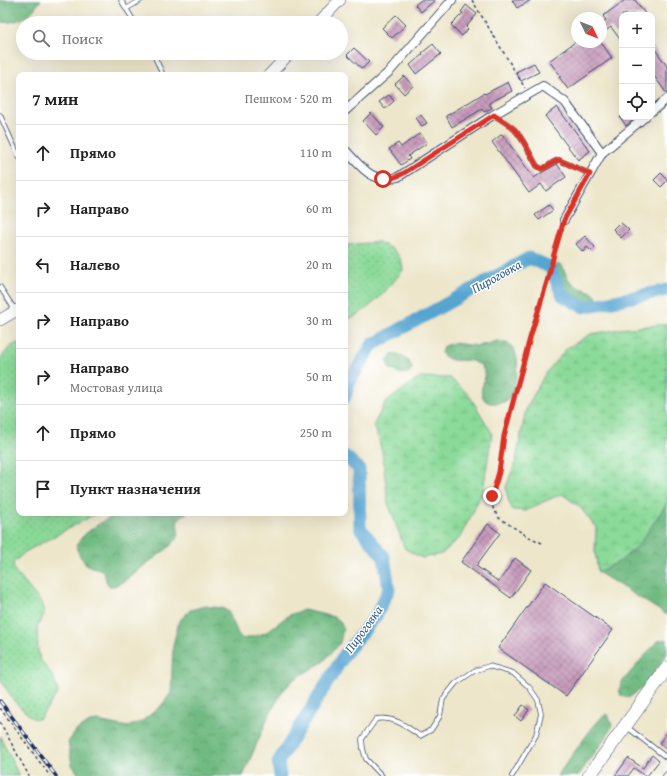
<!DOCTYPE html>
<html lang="ru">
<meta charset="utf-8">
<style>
:root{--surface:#fff;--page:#f2f2f2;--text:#222;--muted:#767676;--line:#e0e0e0}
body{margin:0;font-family:"Gentium Book Plus",serif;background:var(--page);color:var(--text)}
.controls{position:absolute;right:12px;top:12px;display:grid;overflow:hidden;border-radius:8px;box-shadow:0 4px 16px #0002}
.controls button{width:36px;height:36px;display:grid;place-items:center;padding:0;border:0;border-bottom:1px solid var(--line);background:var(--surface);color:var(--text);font:20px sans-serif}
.compass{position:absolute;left:571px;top:12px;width:36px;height:36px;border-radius:50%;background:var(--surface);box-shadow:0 4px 16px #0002;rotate:133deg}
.stop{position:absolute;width:12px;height:12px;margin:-9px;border:3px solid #d93025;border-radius:50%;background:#fff}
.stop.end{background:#d93025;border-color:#fff;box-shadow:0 1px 4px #0008}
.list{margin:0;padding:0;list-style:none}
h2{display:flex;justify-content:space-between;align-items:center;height:52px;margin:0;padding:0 16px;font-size:17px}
h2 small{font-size:13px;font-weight:400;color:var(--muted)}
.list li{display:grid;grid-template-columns:26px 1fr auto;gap:12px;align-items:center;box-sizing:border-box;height:56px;padding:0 16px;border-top:1px solid var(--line)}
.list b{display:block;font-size:15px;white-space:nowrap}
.list p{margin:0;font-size:13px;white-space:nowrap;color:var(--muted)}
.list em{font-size:13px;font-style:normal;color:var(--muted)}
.icon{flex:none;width:22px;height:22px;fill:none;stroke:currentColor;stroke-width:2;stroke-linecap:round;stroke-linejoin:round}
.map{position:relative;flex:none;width:667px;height:776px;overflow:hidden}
.search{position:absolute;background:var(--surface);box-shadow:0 4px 16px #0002;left:16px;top:16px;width:332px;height:44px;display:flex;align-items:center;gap:10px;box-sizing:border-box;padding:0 14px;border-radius:22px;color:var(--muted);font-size:15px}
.panel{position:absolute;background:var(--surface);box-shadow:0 4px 16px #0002;left:16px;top:72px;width:332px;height:444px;border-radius:8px}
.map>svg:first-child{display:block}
.green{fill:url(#green-dots);stroke:#53847c}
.forest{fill:url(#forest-crowns);stroke:#467470}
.wetland{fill:url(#wetland-marsh);stroke:#53847c}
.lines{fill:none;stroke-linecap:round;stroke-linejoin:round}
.river{stroke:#56a4d0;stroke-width:13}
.building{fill:url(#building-cross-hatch)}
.lane-casing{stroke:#3a4a6e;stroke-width:5.5}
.street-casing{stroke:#3a4a6e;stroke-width:10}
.secondary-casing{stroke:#3a4a6e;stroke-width:12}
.primary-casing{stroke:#3a4a6e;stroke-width:14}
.path{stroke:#3a4a6e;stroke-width:1.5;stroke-dasharray:3 3;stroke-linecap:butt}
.lane{stroke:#fff;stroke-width:4}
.street{stroke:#fff;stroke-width:8}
.secondary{stroke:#fff;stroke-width:11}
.primary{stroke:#fff;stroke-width:13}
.rail-casing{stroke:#1b2f5e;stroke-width:3.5}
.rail{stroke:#fff;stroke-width:2;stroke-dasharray:6;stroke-linecap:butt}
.route{stroke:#d93025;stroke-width:5}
.labels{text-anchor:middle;stroke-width:3;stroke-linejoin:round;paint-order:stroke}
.water-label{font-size:13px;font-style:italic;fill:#335e8c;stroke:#fff}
</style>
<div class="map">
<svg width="667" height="776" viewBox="0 0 667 776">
<defs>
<pattern id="green-dots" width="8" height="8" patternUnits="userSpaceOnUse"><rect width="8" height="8" fill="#8bda99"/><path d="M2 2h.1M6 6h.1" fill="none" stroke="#77bb86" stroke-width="1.8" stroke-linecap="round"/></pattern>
<pattern id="forest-crowns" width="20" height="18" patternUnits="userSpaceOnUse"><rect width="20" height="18" fill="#70ba81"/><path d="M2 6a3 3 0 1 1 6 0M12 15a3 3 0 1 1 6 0" fill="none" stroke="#5b986d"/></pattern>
<pattern id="wetland-marsh" width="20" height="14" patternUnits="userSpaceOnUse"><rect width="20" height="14" fill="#8bda99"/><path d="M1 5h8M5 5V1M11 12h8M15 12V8" fill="none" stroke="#77bb86"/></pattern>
<pattern id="building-cross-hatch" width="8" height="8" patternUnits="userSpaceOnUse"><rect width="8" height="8" fill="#c79bbb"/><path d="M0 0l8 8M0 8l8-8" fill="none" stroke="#a17f9b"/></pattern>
</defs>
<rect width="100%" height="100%" fill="#fff"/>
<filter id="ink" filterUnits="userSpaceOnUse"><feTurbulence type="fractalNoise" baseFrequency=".025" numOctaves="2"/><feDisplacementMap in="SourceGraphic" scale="8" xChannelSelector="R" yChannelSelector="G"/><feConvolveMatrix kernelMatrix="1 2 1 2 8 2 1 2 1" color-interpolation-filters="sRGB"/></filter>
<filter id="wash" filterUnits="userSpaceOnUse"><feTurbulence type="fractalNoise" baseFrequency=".012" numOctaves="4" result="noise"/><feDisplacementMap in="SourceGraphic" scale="16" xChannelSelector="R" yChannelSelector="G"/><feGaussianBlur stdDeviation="0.9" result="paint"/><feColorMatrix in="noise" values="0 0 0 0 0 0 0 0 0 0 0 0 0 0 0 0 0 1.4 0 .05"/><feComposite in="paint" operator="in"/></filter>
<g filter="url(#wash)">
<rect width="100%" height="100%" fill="#ede6ca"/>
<path class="green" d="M 378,242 C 392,249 401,252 403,270 C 387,290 370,311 345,321 L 345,245 Z
M 17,343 L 19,343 L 19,513 L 97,513 L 25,552 L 13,563 L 14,570 L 42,604 L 44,614 L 37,628 L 38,651 L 40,659 L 54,678 L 58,693 L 39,719 L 32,718 L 14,701 L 0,679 L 0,359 L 9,348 Z
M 0,736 L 19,776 L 0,776 Z"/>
<path class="forest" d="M 0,0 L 41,0 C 37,5 33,11 28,15 C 22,20 8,24 0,22 Z
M 558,264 L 562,265 C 565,273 568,281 576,286 C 584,290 594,290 598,299 C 592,302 582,302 576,298 C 567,293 552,275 558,264 Z
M 497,341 C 519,342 519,361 516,378 C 515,385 513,393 509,398 C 506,403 500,403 495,403 C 490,404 485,402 483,397 C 478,390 486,381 485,373 C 484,371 482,367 481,365 C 478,364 475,362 472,361 C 459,359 452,364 441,353 L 443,347 L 447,345 L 453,343 L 478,346 Z
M 398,354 L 409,361 L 412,368 C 408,378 396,372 389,368 L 387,361 L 391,355 Z
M 667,503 L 667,615 L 598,572 L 620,561 L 638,546 Z
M 120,513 L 187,513 C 168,522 185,530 175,541 C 165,552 152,559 141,568 C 134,573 126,581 118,584 C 116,586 112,586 109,586 L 107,584 L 104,572 C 99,567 89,568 85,563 C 82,559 76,551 77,546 C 80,533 108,518 120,513 Z
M 205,606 L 222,608 L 229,612 L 238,634 L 243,639 L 265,633 L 289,615 L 304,610 L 334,617 L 340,621 L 343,628 L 340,643 L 323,662 L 293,680 L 282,692 L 269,715 L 243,776 L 80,776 L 72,765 L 68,742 L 77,730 L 90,722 L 98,721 L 128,727 L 142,721 L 161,706 L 171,693 L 173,645 L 179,621 L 190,610 Z
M 667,639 L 667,654 L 643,687 L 630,697 L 621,696 L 619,689 L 622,682 L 653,646 L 658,641 Z
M 607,714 L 609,717 L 612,725 L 607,736 L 578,776 L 557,776 L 592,728 L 601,718 Z"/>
<path class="wetland" d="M 667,324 L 667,503 L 638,546 L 620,561 L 598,572 L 595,551 L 596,528 L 580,507 L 562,494 L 543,502 L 526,511 L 513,510 L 508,500 L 506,487 L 516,460 L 526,409 L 545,374 L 567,348 L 591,334 L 620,329 Z
M 420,377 L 450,378 L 469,395 L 492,433 L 483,491 L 471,516 L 460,537 L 442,554 L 422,558 L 405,549 L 388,503 L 382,451 L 374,424 L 385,403 Z"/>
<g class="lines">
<path class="river" d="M 345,397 L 349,382 L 372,345 L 529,258 L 550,267 L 563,296 L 584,307 L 667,290
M 280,776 L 278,762 L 345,654 L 376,616 L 389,589 L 384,557 L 360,528 L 359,469 L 345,456"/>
</g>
<g id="blocks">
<path class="building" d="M 421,0 L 435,0 L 421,12 L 415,5 Z
M 512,0 L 531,0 L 517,8 Z
M 625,0 L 635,0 L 646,15 L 622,15 L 622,42 L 611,27 L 601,34 L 601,23 L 606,20 L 603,16 Z
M 466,5 L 477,14 L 466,27 L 468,29 L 462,36 L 451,25 L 463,13 L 461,12 Z
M 396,15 L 406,25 L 392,38 L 382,28 Z
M 575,42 L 601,42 L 612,58 L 568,89 L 559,77 L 561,76 L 549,61 Z
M 433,44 L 441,54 L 416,74 L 410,65 L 423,54 L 422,53 Z
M 652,45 L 667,66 L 667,94 L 652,73 Z
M 354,48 L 369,62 L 362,69 L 347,55 Z
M 534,63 L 539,72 L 521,81 L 516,72 Z
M 404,76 L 413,86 L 404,94 L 395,84 Z
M 508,82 L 512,91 L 489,103 L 492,108 L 484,112 L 482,109 L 452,127 L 446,116 L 476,98 L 484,93 L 485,94 Z
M 389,95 L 394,101 L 385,109 L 379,102 Z
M 557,107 L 590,151 L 578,160 L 545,116 Z
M 371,113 L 384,127 L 376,135 L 363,121 Z
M 421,115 L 427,123 L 422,126 L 416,118 Z
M 620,117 L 631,117 L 633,120 L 626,126 Z
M 420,133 L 427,143 L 408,156 L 410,159 L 401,165 L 389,149 L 398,143 L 401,147 Z
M 502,134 L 534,178 L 543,172 L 557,164 L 566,177 L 546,191 L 541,184 L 529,193 L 492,142 Z
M 661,173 L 667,179 L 667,181 L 661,187 L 654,180 Z
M 549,205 L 553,210 L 539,220 L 535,215 Z
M 620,222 L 629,230 L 621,238 L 613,229 Z
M 585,236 L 595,247 L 591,251 L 587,247 L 583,252 L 576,244 Z
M 488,524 L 500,533 L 476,566 L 499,582 L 515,558 L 531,570 L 511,598 L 461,562 Z
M 545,582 L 613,630 L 566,696 L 498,648 Z
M 523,705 L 529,710 L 521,721 L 515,716 Z
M 667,733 L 667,750 L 659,743 Z
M 652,755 L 659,761 L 647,776 L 645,776 L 634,768 L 628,776 L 615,776 L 628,758 L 643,768 Z"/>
</g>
</g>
<g filter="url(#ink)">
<use href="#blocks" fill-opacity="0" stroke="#3a4a6e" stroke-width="1"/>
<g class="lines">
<defs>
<path id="lane" d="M 121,0 L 135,23
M 126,9 L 141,0
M 153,53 L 163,75
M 0,115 L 19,157
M 494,115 C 501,120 509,124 515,130 C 524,140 530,154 537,166 L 542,169 C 548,167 553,161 559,160 L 590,174
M 0,287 L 15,310
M 627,727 L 667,758
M 382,776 L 366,759 L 363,749 L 362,739 L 376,719 C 394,716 406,726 420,736 L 431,730 L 440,716 L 443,699 L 456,683 L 474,671 L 489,666 L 513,673 L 529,687 L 538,700 L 541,714 L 536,735 L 512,776
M 665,776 L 667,774"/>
<path id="street" d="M 345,111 L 390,71 L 452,0
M 652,111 L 667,99
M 345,150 C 362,167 371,184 398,177 L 493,115 L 543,86 L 565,102 L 602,153
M 564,220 L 602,153 L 645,117"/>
<path id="secondary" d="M 318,23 L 340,0
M 269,75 L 290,53
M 0,320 L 19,309"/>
<path id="primary" d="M 589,776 L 667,668"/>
</defs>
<use href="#lane" class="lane-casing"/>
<use href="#street" class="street-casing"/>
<use href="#secondary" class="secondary-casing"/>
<use href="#primary" class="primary-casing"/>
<path class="path" d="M 472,0 L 525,88
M 542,543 L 527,536 L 499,518 L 493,508 L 492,496 L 499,472 L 504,436 L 530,338 L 562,228
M 0,708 L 50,776
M 0,722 L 29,776"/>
<use href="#lane" class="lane"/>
<use href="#street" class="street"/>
<use href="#secondary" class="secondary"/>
<use href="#primary" class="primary"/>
<defs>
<path id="rail" d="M 0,701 L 56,776"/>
</defs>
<use href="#rail" class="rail-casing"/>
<use href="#rail" class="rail"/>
</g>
</g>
<g class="lines" filter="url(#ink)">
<path class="route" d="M 383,179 C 391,179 397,177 404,173 L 494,115 C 501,120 509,124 515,130 C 524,140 530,154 537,166 L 542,169 C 548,167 553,161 559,160 L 590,174 L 564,220 L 554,254 L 549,275 L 530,338 L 504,436 L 499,472 L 492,496"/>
</g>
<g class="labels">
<g class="water-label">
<text transform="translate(496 276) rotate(-29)" y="5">Пироговка</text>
<text transform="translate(363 629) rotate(-54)" y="5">Пироговка</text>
</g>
</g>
</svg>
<div class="controls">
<button>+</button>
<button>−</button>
<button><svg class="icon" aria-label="locate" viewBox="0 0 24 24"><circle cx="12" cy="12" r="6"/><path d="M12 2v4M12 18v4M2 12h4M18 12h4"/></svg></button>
</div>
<svg class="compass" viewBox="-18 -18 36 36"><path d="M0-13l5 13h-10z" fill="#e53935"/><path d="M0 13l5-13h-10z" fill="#767676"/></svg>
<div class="stop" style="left:383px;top:179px"></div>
<div class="stop end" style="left:492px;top:496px"></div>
<div class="search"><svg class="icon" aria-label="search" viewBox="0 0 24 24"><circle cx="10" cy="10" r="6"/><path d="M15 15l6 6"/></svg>Поиск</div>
<section class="panel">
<h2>7 мин<small>Пешком · 520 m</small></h2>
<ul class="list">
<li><svg class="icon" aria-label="ahead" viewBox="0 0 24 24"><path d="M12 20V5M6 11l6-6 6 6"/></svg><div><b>Прямо</b></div><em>110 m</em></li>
<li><svg class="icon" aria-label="right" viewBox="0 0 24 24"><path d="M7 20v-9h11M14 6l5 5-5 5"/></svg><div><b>Направо</b></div><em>60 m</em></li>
<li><svg class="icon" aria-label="left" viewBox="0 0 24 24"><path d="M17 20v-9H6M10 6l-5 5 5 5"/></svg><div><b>Налево</b></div><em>20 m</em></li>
<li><svg class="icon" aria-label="right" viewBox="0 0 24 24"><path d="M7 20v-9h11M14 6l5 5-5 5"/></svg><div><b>Направо</b></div><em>30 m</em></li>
<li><svg class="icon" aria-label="right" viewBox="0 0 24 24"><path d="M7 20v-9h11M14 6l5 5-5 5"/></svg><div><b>Направо</b><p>Мостовая улица</p></div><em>50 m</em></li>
<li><svg class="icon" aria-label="ahead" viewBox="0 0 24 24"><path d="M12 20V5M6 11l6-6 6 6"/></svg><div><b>Прямо</b></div><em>250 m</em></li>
<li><svg class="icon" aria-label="arrive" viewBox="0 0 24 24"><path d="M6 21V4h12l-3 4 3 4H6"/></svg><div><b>Пункт назначения</b></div></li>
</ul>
</section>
</div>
